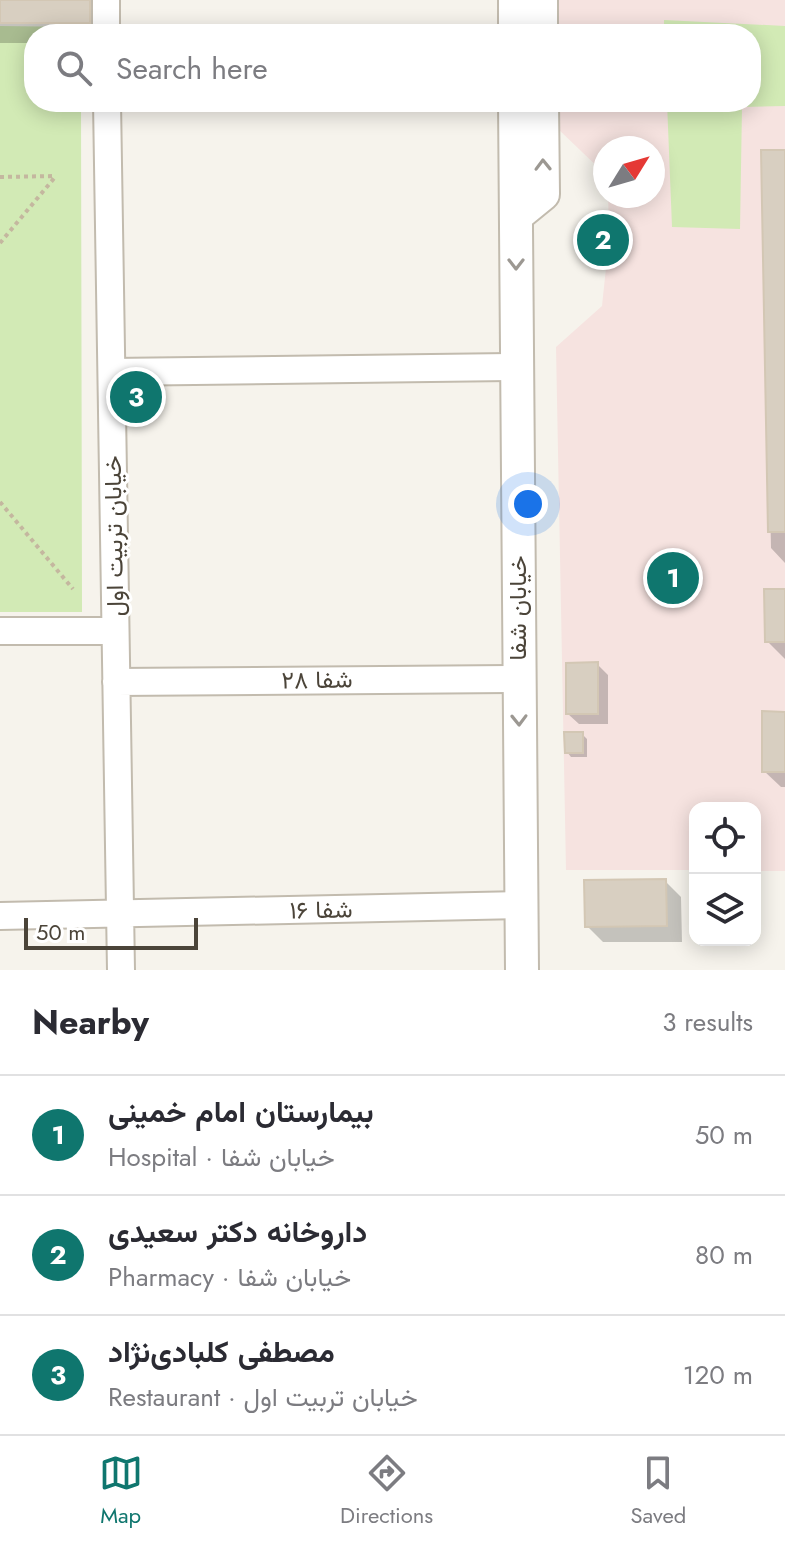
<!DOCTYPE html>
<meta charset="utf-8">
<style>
:root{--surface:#fff;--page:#f7f7f7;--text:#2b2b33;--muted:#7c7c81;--line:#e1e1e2;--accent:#0f766e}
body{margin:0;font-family:Jost,Vazirmatn,sans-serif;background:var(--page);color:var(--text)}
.controls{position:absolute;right:24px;bottom:24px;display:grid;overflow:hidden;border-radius:16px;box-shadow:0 4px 20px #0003}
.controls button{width:72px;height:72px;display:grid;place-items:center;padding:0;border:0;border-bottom:2px solid var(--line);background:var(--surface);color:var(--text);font:40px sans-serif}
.compass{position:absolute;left:593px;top:136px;width:72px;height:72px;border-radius:50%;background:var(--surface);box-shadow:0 4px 20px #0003;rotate:53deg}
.scale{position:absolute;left:24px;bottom:20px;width:174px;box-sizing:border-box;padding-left:8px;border:4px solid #4b4439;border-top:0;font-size:22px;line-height:28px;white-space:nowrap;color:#4b4439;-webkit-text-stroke:6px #fff;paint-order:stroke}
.you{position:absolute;left:528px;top:504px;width:28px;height:28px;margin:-20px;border:6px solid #fff;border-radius:50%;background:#1a73e8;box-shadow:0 0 0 12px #1a73e833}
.badge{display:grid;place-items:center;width:52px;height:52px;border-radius:50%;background:var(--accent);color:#fff;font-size:26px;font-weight:700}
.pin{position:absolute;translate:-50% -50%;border:4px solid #fff;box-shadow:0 2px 8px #0006}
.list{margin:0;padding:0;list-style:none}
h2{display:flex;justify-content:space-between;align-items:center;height:104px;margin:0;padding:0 32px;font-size:34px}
h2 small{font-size:26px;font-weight:400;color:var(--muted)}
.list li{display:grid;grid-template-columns:52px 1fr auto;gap:24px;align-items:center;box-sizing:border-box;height:120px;padding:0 32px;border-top:2px solid var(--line)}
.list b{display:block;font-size:30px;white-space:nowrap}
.list p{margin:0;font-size:26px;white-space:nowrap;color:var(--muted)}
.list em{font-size:26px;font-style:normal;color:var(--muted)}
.icon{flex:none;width:44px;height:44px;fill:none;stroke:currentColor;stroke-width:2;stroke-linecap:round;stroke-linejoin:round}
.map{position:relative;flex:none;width:785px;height:970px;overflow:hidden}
.search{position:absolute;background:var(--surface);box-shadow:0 4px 20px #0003;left:24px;right:24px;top:24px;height:88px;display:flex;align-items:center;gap:20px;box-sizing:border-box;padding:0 28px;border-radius:32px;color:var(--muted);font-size:30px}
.sheet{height:464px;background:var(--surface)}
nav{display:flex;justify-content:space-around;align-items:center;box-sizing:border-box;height:112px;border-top:2px solid var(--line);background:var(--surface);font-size:22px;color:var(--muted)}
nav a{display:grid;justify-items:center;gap:4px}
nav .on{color:var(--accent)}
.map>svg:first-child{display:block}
.medical{fill:#f6e3e0}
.green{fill:#d2eab5}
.shadow{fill:#0003}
.building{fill:#d8cfc1;stroke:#d3c7b4;stroke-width:2}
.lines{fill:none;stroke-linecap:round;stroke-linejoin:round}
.minor-casing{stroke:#c2bbae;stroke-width:30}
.tertiary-casing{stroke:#c2bbae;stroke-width:36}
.path{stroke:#c4b79f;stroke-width:4;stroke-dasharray:4 4;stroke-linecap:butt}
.minor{stroke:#fff;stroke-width:26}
.tertiary{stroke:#fff;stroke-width:32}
.oneway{stroke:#9c9892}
.labels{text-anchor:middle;stroke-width:6;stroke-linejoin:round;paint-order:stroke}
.street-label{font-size:24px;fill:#4b4439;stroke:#fff}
</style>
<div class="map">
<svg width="785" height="970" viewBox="0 0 785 970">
<rect width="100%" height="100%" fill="#f6f3ec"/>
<path class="medical" d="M 554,0 L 785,0 L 785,871 L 755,871 L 755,808 L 695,808 L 695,870 L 566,870 L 556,347 L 602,306 L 608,249 L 595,248 L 595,226 L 609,225 L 608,196 L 653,196 L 653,148 L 605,148 L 605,174 L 556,127 L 555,102 L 751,102 L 751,34 L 555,34 Z"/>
<path class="green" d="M 664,20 L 785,26 L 785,106 L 742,107 L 740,229 L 672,227 L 667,102 L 751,102 L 751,34 L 664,34 Z
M 0,26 L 81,27 L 81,34 L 34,34 L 34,102 L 81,102 L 82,612 L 0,612 Z"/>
<path class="shadow" d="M 0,0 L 111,0 L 110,34 L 34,34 L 34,43 L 0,43 Z
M 763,152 L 785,152 L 785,563 L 771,548 Z
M 785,591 L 785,659 L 767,641 Z
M 597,664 L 608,675 L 608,724 L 579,724 L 568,714 Z
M 785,713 L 785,787 L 781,787 L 764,771 Z
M 582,734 L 587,739 L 587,757 L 571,757 L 567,752 Z
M 665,881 L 681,897 L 682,942 L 603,942 L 587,926 Z"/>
<path class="building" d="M 0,0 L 90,0 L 90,23 L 0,23 Z
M 761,150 L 785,150 L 785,532 L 768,532 Z
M 764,589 L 785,589 L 785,642 L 765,642 Z
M 598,662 L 598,714 L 566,714 L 566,663 Z
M 762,711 L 785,712 L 785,772 L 762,772 Z
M 564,732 L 583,732 L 583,753 L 565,753 Z
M 666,879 L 667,926 L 585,927 L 584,880 Z"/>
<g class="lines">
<defs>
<path id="minor" d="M 106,0 L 106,34
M 107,102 L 121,970
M 112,372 L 517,367
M 0,631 L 115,631
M 116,682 L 518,679
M 0,916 L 522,905"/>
<path id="tertiary" d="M 515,0 L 515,34
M 541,0 L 541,34
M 515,102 L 522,970
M 516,216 L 543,194 L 542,102"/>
</defs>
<use href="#minor" class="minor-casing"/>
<use href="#tertiary" class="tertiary-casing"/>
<path class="path" d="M 0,177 L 56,176
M 0,243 L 56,176
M 0,502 L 73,589"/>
<use href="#minor" class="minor"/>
<use href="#tertiary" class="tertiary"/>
</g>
<defs><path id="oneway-chevron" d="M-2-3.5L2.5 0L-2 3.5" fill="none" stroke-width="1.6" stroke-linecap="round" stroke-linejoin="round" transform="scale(2)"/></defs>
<g class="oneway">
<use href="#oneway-chevron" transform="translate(543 165) rotate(-91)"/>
<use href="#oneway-chevron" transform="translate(516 264) rotate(90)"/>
<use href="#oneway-chevron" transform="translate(519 720) rotate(89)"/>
</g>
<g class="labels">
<g class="street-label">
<text transform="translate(114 536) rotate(-91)" y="8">خیابان تربیت اول</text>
<text transform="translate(518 608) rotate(-90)" y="8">خیابان شفا</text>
<text transform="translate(317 680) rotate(-1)" y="8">شفا ۲۸</text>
<text transform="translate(321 910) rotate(-1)" y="8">شفا ۱۶</text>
</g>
</g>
</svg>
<div class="controls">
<button><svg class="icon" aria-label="locate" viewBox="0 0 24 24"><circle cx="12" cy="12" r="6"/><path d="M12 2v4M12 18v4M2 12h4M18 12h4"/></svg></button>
<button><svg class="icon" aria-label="layers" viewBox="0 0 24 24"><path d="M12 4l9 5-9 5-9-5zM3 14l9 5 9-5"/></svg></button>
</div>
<svg class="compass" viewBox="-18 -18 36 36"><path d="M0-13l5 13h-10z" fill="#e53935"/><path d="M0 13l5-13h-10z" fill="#7c7c81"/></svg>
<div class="scale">50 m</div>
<div class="you"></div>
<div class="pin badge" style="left:673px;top:578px">1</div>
<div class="pin badge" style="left:603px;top:240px">2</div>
<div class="pin badge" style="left:136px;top:397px">3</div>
<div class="search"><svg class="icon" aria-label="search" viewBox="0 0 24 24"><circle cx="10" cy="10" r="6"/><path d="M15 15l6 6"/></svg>Search here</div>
</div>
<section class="sheet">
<h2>Nearby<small>3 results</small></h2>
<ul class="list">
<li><span class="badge">1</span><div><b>بیمارستان امام خمینی</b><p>Hospital · خیابان شفا</p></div><em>50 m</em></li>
<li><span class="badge">2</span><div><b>داروخانه دکتر سعیدی</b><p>Pharmacy · خیابان شفا</p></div><em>80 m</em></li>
<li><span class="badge">3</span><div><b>مصطفی کلبادی‌نژاد</b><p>Restaurant · خیابان تربیت اول</p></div><em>120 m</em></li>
</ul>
</section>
<nav>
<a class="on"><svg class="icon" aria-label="map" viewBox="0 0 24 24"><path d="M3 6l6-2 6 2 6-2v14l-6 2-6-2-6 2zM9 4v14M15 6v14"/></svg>Map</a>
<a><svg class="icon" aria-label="directions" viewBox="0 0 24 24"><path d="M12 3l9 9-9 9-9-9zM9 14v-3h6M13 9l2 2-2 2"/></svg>Directions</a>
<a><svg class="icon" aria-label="saved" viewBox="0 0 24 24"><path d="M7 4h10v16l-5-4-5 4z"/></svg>Saved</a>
</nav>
